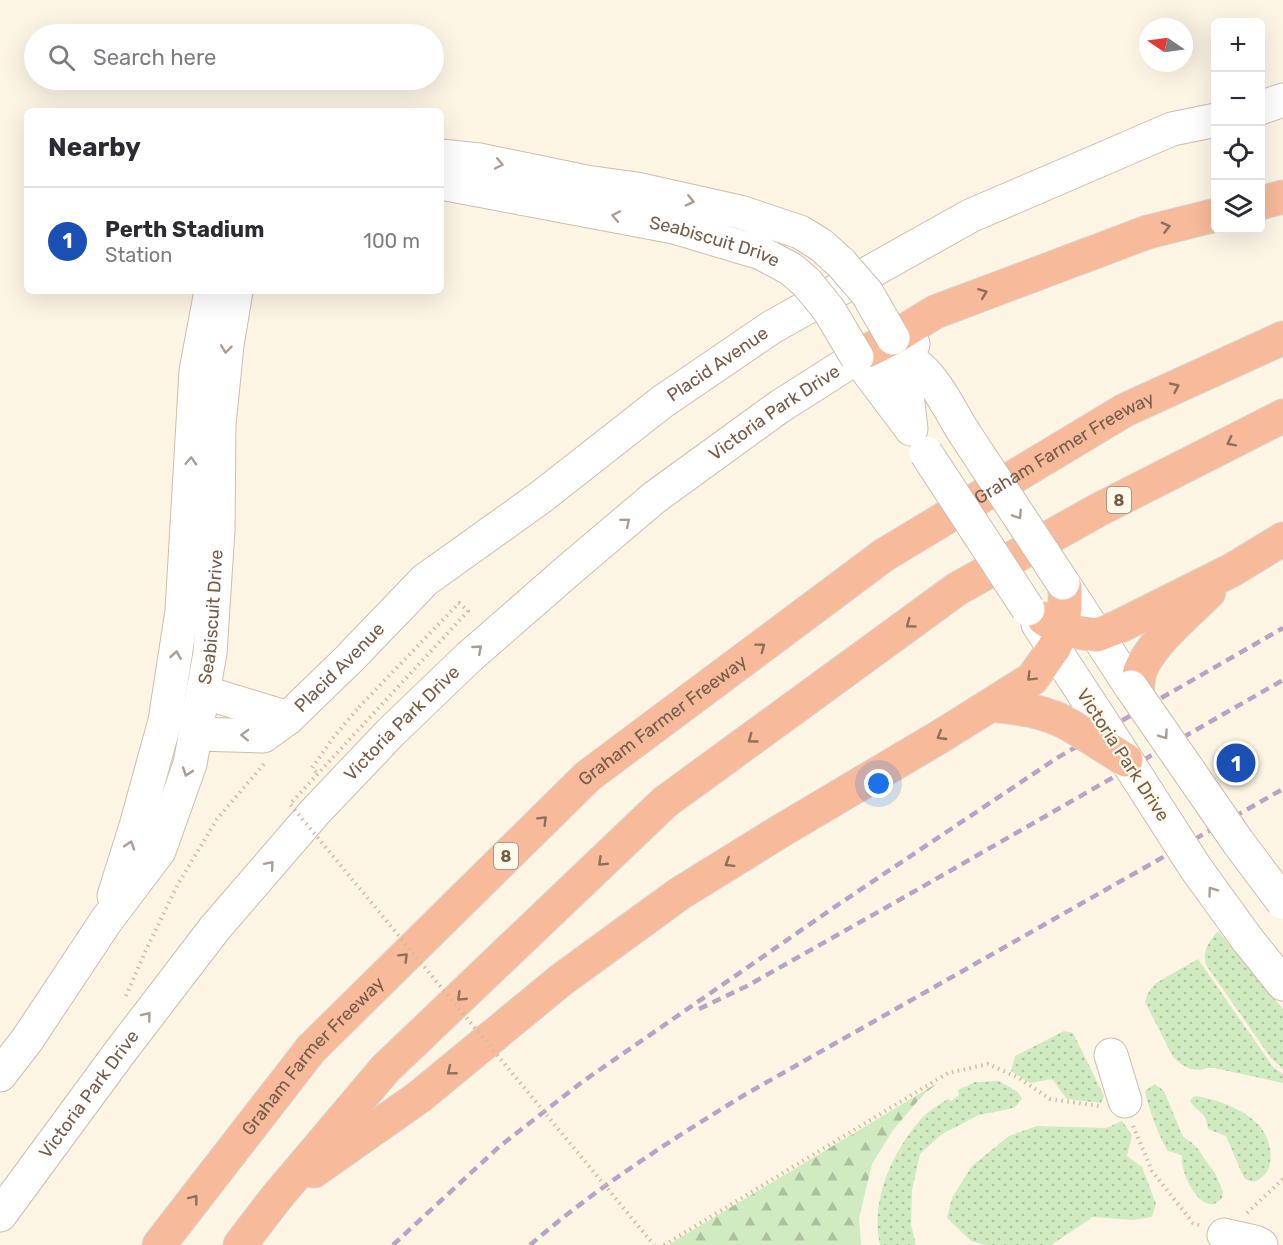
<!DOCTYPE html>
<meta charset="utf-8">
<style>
:root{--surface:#fff;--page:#f7f7f7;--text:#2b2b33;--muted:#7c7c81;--line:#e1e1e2;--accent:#0b8043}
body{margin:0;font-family:Rubik,sans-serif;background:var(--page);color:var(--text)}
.controls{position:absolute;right:18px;top:18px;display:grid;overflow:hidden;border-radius:9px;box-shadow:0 6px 24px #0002}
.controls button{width:54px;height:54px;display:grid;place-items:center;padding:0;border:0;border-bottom:2px solid var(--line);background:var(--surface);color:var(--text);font:30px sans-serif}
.compass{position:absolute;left:1139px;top:18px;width:54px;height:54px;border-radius:50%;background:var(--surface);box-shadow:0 6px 24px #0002;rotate:283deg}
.you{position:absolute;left:879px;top:784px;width:21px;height:21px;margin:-15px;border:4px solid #fff;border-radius:50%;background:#1a73e8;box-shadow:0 0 0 9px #1a73e833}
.badge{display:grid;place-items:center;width:39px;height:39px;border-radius:50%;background:var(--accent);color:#fff;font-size:20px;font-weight:700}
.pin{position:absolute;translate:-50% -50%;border:3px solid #fff;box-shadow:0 2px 6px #0006}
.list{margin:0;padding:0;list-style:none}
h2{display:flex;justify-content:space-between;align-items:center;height:78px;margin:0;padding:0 24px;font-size:26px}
h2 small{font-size:20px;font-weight:400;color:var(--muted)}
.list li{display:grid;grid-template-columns:39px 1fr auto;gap:18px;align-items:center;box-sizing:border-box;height:108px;padding:0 24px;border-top:2px solid var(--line)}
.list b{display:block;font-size:22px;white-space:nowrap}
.list p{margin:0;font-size:20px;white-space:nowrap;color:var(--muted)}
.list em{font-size:20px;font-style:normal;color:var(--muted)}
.icon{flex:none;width:33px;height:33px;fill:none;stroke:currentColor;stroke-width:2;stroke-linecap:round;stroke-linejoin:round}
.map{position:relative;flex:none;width:1283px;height:1245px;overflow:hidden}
.search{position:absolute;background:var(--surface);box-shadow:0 6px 24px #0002;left:24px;top:24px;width:420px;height:66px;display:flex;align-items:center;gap:15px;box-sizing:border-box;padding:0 21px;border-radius:33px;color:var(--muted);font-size:22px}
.panel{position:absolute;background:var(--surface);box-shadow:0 6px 24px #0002;left:24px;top:108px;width:420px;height:186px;border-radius:9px}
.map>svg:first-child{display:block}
.green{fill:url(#green-dots)}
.forest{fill:url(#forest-firs)}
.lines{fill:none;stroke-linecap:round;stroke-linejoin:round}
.minor-casing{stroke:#cebdab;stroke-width:35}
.highway-casing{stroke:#dbd5d0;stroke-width:35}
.path{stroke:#d7b99f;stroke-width:4;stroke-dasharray:1.5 4.5;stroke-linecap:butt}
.minor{stroke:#fff;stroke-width:33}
.highway{stroke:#f7ba9a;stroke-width:33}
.rail{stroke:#b8a3c6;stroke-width:4.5;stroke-dasharray:9 6;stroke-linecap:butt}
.minor-bridge-casing{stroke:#cebdab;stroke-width:35;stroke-linecap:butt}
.highway-bridge-casing{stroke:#dbd5d0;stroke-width:35;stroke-linecap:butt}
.path-bridge{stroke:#d7b99f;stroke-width:4;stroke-dasharray:1.5 4.5;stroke-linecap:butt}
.minor-bridge{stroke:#fff;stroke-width:33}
.highway-bridge{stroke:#f7ba9a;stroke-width:33}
.oneway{stroke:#ac9d92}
.oneway2{stroke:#8f6f59}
.labels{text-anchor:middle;stroke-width:4.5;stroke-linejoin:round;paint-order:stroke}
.shield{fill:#fff9eb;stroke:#9e8b7a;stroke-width:1.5}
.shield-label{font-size:16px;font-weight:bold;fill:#755c49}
.street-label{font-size:18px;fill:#755c49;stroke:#fff9eb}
</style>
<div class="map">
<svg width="1283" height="1245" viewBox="0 0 1283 1245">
<defs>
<pattern id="green-dots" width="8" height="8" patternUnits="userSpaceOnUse" patternTransform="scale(1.5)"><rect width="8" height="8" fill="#d0eac2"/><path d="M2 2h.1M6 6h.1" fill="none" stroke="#adc1a0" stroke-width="1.8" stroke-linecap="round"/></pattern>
<pattern id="forest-firs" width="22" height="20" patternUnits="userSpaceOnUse" patternTransform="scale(1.5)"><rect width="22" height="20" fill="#d0eac2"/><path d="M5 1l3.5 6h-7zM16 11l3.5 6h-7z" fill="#adc1a0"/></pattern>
</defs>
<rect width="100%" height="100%" fill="#fcf5e4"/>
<path class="green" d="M 1218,931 L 1283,1009 L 1283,1069 L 1271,1058 L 1206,965 C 1202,950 1209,942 1218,931 Z
M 1198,959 L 1273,1067 L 1283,1074 L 1283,1083 L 1214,1068 L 1207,1068 L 1200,1070 L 1190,1069 L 1181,1064 L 1173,1057 L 1145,1002 C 1147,994 1150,989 1156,983 Z
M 1064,1031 L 1073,1033 L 1104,1096 L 1101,1103 L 1067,1099 L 1052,1079 L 1030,1083 L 1011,1071 L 1015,1056 Z
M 999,1081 L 1018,1092 L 1022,1099 L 1014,1108 L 979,1115 L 942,1134 L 920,1154 L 912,1190 L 911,1225 L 916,1245 L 880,1245 C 870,1201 892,1152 921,1119 C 928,1111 939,1105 948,1099 L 951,1101 L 959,1095 L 958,1090 L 975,1082 Z
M 1155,1084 L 1164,1091 L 1183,1137 L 1191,1142 L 1198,1149 L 1203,1157 L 1215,1173 L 1223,1192 L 1222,1198 C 1221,1200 1216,1203 1214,1204 C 1196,1208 1180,1170 1182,1156 L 1179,1154 L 1168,1151 C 1159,1137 1148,1107 1145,1091 Z
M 1196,1096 C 1219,1099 1257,1114 1266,1136 C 1272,1150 1274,1169 1261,1178 C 1255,1183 1250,1182 1244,1178 L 1226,1136 L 1208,1129 C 1206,1110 1198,1114 1190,1101 L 1192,1098 Z
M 1122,1121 L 1132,1135 L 1127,1156 L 1142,1167 L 1156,1204 L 1152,1217 L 1132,1220 L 1093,1217 L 1051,1245 L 986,1245 L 971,1241 L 947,1218 L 952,1198 L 972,1166 L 1009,1136 L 1037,1126 L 1106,1128 Z"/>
<path class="forest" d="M 939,1082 L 923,1095 L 893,1130 L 872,1164 L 859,1218 L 861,1245 L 668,1245 Z"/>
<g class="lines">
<defs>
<g id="minor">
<path d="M 1260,108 L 1283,100"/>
<path d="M 441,156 L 479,160 L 586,182 L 637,189 L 740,212 L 800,232 L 821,245 L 841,263"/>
<path id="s1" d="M 441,183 L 674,227 L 761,253 L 791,269 L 807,283"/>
<path d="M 857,357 L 909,426"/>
<path d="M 911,429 L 907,395 L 903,379 L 905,359 L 913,344"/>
<path d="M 1063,583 L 1131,687"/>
<path d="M 1038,624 L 1095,711"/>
<path d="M 203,692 L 288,718"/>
<path id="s2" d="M 196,734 L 263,736 L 288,718 L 349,659 L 425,580 L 541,497 L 662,402 L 772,327 L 970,216 L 1172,129 L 1216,120"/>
<path d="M 114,896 L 136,826 L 165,721 L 182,611 L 196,371 L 211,291"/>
<path d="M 1247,939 L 1283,984"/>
<path d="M 1111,1055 L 1125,1101"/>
<path id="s3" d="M 0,1075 L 27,1040 L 106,921 L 159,851 L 190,764 L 210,653 L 218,530 L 219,425 L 227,345 L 236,291"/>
<path id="s4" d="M 0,1215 L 120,1052 L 215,928 L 315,812 L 390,733 L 468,658 L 570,569 L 655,497 L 779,407 L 867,351 C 883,353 904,355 917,365 C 936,380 950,410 963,431"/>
<path d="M 1224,1235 L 1255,1242 L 1261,1245"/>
</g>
<g id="highway">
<path d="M 1260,203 L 1283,197"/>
<path d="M 867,351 L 893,338 L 935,312 L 1148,232 L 1216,215"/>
<path d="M 1044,619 L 1062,630 L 1097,635 L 1120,626 L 1232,570 L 1283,539"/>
<path d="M 1137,695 C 1138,687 1138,678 1140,671 C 1151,643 1188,613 1209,592"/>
<path d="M 991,705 C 1020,708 1046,711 1072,726"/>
<path d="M 314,1171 L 419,1097 L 561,980 L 679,894 L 779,832 L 941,736 L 1032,679 L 1054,648 L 1062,630 L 1065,608 L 1065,587"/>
<path id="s5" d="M 159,1245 L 311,1049 L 588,776 L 884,555 L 1125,410 L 1283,338"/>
<path d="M 240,1245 L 276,1198 L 385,1069 L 665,802 L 957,589 L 1100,509 L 1283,416"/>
</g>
</defs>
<use href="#minor" class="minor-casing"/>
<use href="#highway" class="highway-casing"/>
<path class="path" d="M 316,772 L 312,768 L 333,738 L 359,707
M 126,996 L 146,950 L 178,884 L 217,819 L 264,764
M 1133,1126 L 1152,1171 L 1193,1223 L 1199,1225
M 1247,1213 L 1283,1179
M 664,1245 L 948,1073 L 988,1064 L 1019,1078 L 1050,1099 L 1099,1106"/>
<use href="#minor" class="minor"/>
<use href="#highway" class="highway"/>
<path class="rail" d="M 699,1009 L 747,986 L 901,899 L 1283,680
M 393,1245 L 500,1146 L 582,1082 L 839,904 L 1057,758 L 1283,628
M 530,1245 C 597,1187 671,1140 746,1094 L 1283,789"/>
<defs>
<path id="minor-bridge" d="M 841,263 L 867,293 L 893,338
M 807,283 L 829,310 L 857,357
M 963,431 L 1063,583
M 926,453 L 1028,609
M 1131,687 L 1238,842 L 1283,902
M 1095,711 L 1195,867 L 1247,939"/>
<path id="highway-bridge" d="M 1072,726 L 1126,760"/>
</defs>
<use href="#minor-bridge" class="minor-bridge-casing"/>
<use href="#highway-bridge" class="highway-bridge-casing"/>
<path class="path-bridge" d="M 359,707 L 459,603 L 468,611 L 290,804 L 654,1245"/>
<use href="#minor-bridge" class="minor-bridge"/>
<use href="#highway-bridge" class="highway-bridge"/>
</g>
<defs><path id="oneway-chevron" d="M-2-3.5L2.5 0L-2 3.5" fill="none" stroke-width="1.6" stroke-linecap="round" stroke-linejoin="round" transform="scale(1.5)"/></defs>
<g class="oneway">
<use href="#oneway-chevron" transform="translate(499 164) rotate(12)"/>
<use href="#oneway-chevron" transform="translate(690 201) rotate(13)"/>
<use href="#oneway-chevron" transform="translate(616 216) rotate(-169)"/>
<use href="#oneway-chevron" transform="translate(226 349) rotate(97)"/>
<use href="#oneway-chevron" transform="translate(191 461) rotate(-87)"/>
<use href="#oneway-chevron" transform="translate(1018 515) rotate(57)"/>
<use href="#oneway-chevron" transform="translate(626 522) rotate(-40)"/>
<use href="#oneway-chevron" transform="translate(478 649) rotate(-41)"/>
<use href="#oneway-chevron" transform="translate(176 655) rotate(-81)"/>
<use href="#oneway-chevron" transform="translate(245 735) rotate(-178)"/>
<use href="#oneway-chevron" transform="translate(1164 735) rotate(55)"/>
<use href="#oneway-chevron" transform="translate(187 772) rotate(109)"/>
<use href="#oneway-chevron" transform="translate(130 845) rotate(-72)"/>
<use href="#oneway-chevron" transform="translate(270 865) rotate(-49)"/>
<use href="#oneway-chevron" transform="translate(1212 891) rotate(-126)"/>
<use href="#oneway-chevron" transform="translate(147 1016) rotate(-52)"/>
</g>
<g class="oneway2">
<use href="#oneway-chevron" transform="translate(1166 227) rotate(-14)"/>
<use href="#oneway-chevron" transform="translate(983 293) rotate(-21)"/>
<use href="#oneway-chevron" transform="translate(1175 387) rotate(-25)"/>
<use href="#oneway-chevron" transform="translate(1231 442) rotate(153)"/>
<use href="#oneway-chevron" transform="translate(910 624) rotate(144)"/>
<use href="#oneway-chevron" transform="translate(761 647) rotate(-37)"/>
<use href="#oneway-chevron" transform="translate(1031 677) rotate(135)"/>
<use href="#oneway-chevron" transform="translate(941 736) rotate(149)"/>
<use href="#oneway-chevron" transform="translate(752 739) rotate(144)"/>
<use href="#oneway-chevron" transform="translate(543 820) rotate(-45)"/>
<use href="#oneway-chevron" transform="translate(602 862) rotate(136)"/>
<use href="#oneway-chevron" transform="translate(729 863) rotate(148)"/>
<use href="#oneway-chevron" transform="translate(404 957) rotate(-45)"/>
<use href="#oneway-chevron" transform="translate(461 997) rotate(136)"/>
<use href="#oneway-chevron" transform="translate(451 1071) rotate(141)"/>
<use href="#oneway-chevron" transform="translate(194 1199) rotate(-52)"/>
</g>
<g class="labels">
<g class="shield">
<rect x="1107" y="487" width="24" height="26" rx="4.5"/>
<rect x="494" y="843" width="24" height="26" rx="4.5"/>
</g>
<g class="shield-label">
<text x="1119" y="506">8</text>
<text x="506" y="862">8</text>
</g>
<g class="street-label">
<text dy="6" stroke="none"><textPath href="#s1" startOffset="280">Seabiscuit Drive</textPath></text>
<text dy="6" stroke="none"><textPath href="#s2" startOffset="656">Placid Avenue</textPath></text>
<text dy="6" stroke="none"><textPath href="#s4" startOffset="1122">Victoria Park Drive</textPath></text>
<text dy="6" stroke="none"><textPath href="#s5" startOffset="1216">Graham Farmer Freeway</textPath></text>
<text dy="6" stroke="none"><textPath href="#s3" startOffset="516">Seabiscuit Drive</textPath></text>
<text dy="6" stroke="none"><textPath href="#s2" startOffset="170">Placid Avenue</textPath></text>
<text dy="6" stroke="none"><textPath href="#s5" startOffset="730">Graham Farmer Freeway</textPath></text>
<text dy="6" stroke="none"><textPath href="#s4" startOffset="636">Victoria Park Drive</textPath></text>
<text transform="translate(1123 755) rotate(57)" y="6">Victoria Park Drive</text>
<text dy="6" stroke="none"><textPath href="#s5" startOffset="244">Graham Farmer Freeway</textPath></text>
<text dy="6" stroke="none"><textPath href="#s4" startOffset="150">Victoria Park Drive</textPath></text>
</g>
</g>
</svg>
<div class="controls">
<button>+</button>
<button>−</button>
<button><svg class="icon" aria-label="locate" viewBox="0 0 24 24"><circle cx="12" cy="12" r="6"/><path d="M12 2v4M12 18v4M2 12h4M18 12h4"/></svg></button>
<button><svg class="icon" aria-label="layers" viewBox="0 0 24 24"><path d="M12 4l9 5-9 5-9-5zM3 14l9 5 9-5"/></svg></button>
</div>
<svg class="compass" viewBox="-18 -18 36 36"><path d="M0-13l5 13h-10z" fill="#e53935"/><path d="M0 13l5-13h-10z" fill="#7c7c81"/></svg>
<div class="you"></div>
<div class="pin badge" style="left:1236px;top:763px;background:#1a4fb4">1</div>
<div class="search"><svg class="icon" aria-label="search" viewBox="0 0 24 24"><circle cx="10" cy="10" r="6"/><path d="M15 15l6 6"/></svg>Search here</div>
<section class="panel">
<h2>Nearby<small></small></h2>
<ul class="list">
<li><span class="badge" style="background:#1a4fb4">1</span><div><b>Perth Stadium</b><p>Station</p></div><em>100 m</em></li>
</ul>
</section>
</div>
